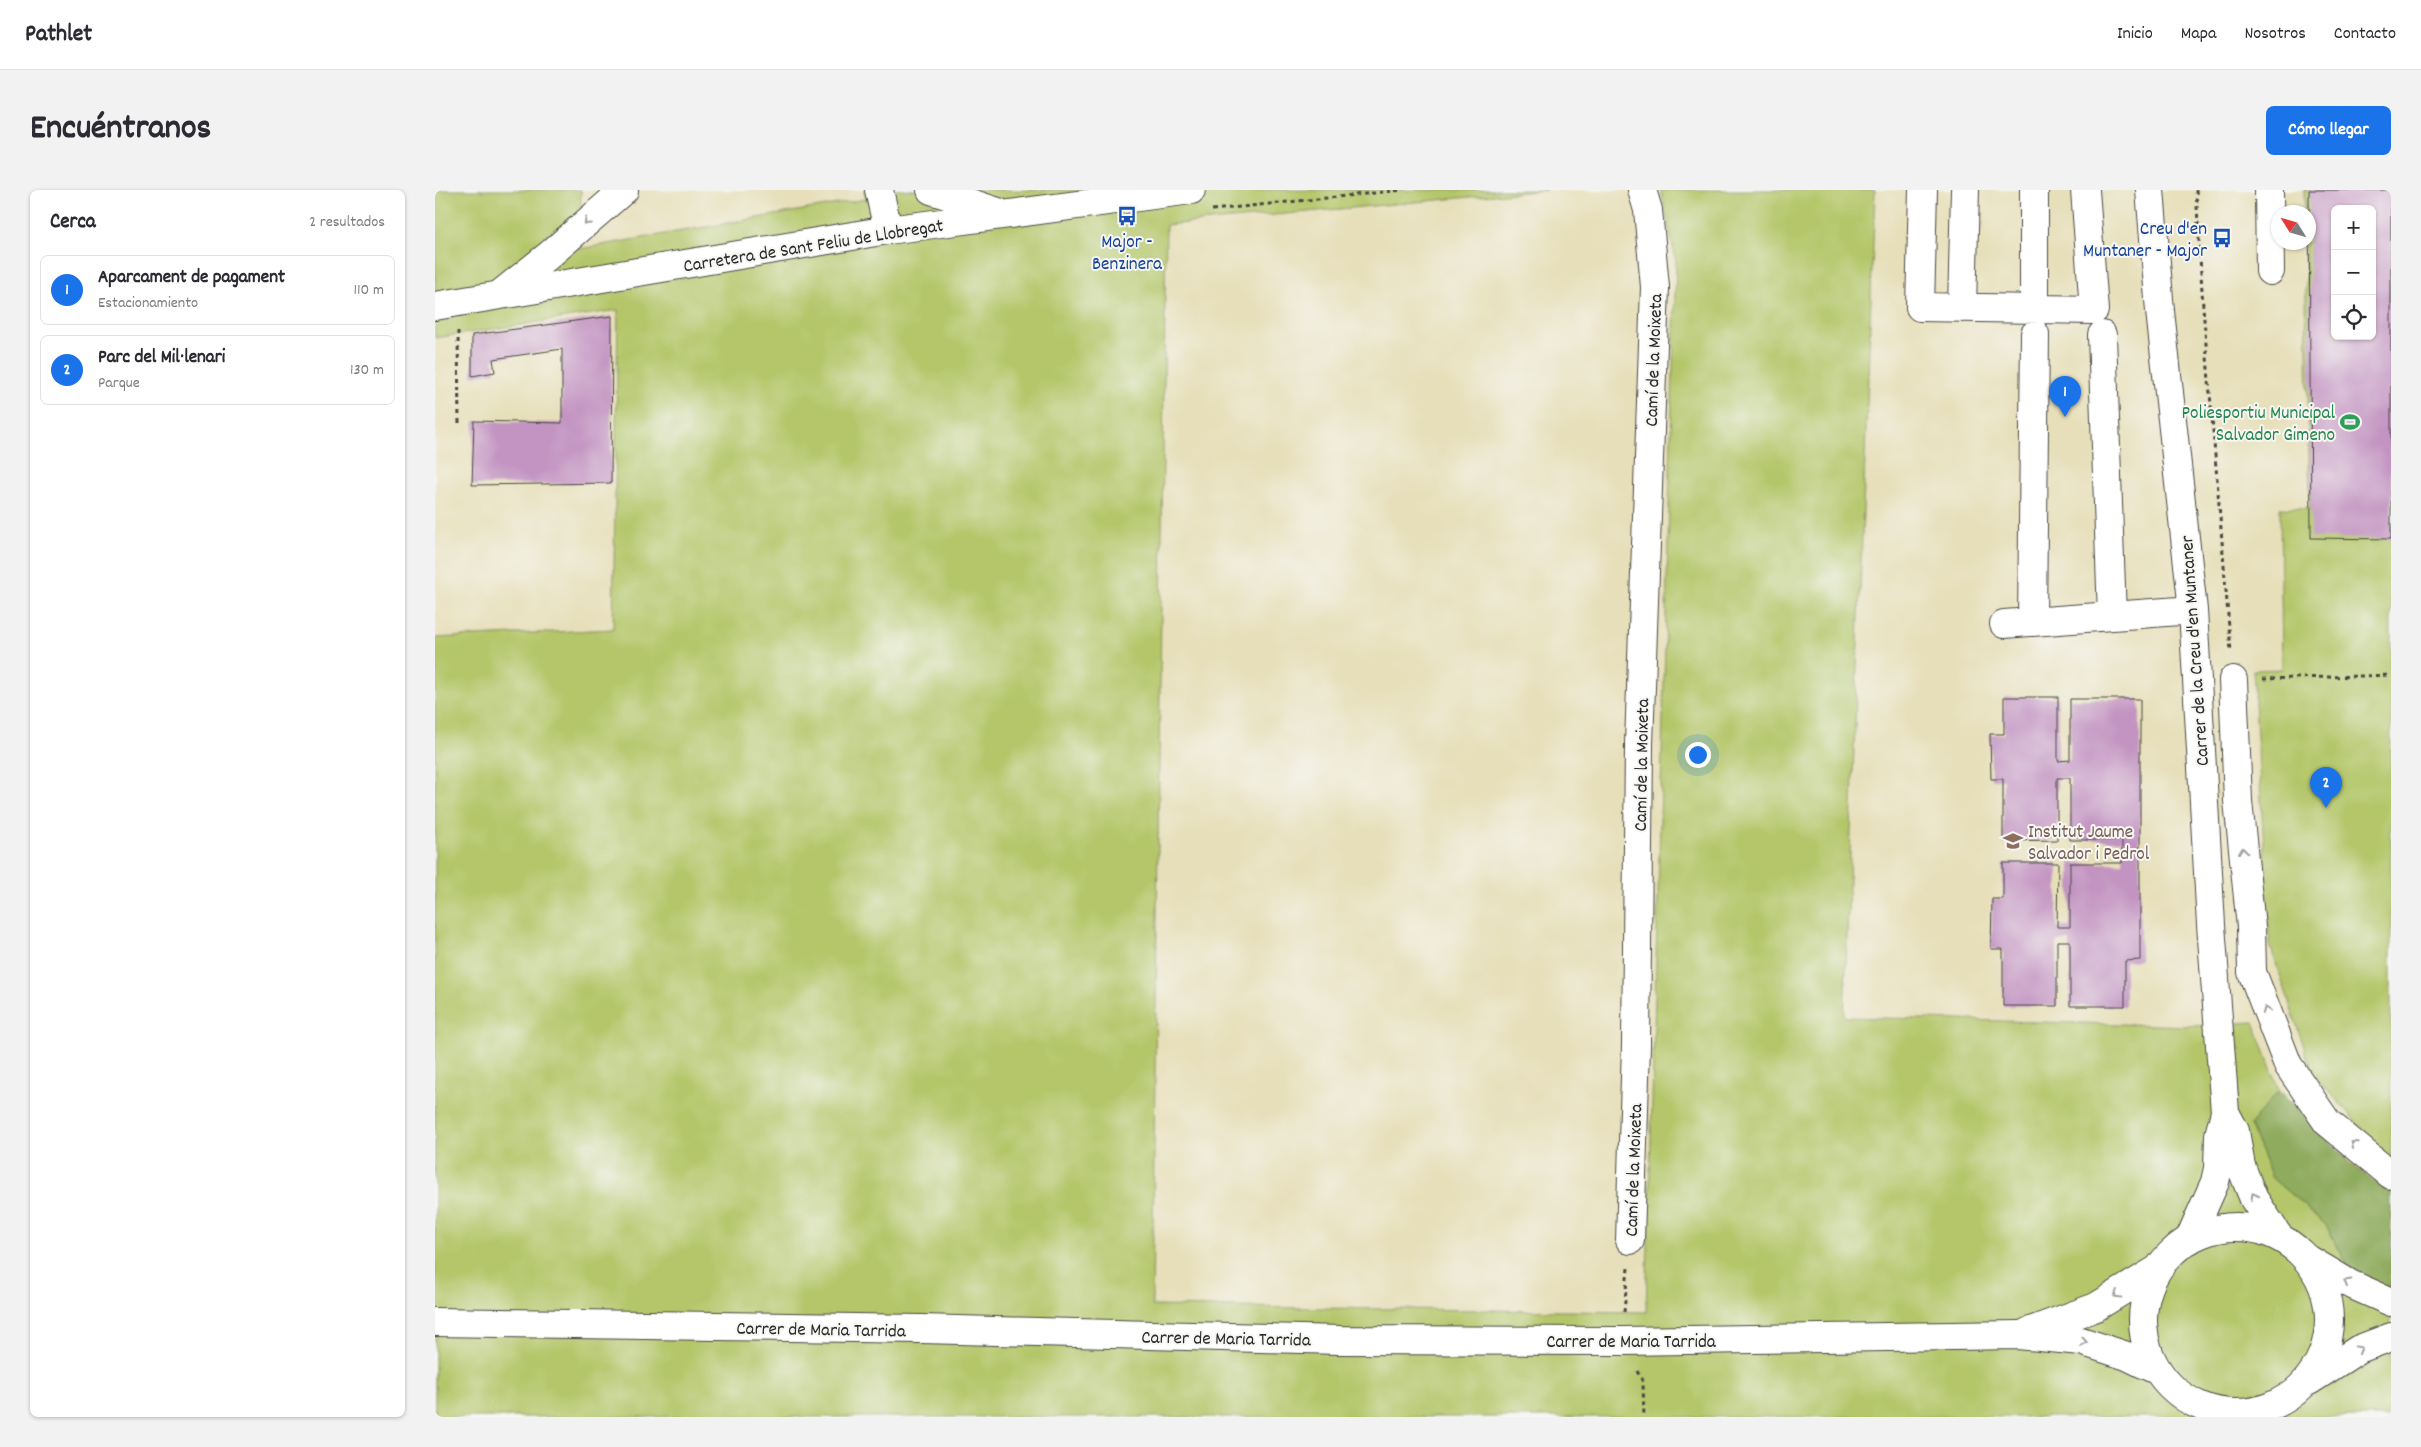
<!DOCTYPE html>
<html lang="es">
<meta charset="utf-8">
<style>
:root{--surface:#fff;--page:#f2f2f3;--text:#2b2b33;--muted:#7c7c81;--line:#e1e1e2;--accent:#1a73e8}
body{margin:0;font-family:Dekko,sans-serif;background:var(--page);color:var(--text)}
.controls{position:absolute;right:15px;top:15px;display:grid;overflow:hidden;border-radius:8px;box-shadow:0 1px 4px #0004}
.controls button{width:45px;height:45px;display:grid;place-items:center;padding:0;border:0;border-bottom:1px solid var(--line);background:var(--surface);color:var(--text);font:25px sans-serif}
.compass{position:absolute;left:1836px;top:15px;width:45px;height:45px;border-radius:50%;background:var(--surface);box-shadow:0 1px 4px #0004;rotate:307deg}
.you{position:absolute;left:1262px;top:564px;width:18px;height:18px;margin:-12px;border:4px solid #fff;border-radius:50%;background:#1a73e8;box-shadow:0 0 0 8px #1a73e833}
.badge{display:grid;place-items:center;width:32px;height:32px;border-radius:50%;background:var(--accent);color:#fff;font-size:16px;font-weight:700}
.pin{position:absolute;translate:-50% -41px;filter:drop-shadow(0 1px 2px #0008)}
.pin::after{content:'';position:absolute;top:26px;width:18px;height:15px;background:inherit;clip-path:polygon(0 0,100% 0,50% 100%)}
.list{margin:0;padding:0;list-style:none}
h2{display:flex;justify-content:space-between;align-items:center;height:65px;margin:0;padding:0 20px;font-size:21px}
h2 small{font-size:16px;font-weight:400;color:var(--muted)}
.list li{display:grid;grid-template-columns:32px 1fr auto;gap:15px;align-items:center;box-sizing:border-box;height:70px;margin:0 10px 10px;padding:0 10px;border:1px solid var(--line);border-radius:8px}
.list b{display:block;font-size:19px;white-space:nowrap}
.list p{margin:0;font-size:16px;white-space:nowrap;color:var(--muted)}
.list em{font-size:16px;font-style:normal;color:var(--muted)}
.icon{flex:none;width:28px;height:28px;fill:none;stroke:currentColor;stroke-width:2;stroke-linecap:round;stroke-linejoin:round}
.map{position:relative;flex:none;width:1956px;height:1227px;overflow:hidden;border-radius:8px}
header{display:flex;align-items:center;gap:30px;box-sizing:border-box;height:70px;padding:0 25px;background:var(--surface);border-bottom:1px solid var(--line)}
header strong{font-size:24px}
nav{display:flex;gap:28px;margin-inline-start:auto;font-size:18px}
.intro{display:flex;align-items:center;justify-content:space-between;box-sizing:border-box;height:120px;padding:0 30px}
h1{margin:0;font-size:35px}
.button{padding:12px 22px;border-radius:8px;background:var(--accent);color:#fff;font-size:18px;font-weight:700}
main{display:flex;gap:30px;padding:0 30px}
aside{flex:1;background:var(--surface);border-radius:8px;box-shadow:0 1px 4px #0004}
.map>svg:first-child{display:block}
.green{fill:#b4c669;stroke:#70784a;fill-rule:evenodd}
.forest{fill:#8fab5d;stroke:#5d6b44}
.building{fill:#c394c2;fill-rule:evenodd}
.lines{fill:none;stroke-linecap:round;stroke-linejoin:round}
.minor-casing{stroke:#474640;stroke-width:30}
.major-casing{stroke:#474640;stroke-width:30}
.path{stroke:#474640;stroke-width:3;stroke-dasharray:4 4;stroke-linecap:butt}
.minor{stroke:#fff;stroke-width:28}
.major{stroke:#fff;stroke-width:28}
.oneway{stroke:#a0a0a0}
.labels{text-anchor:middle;stroke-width:4;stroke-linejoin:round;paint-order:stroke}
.transit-label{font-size:19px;fill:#164399;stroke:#f6f6f2;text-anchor:end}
.street-label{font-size:19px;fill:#2b2b2b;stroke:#f6f6f2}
.leisure-label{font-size:19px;fill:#27864d;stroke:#f6f6f2;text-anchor:end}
.education-label{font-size:19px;fill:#785e54;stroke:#f6f6f2;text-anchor:start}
</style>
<header>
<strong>Pathlet</strong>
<nav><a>Inicio</a><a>Mapa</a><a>Nosotros</a><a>Contacto</a></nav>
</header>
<div class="intro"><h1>Encuéntranos</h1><a class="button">Cómo llegar</a></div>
<main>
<aside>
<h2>Cerca<small>2 resultados</small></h2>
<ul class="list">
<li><span class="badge">1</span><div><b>Aparcament de pagament</b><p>Estacionamiento</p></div><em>110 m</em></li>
<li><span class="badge">2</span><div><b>Parc del Mil·lenari</b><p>Parque</p></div><em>130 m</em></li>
</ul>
</aside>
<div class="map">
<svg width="1956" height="1227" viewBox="0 0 1956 1227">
<rect width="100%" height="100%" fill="#f6f6f2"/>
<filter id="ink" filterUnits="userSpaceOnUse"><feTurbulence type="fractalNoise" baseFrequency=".02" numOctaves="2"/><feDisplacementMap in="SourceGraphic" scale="10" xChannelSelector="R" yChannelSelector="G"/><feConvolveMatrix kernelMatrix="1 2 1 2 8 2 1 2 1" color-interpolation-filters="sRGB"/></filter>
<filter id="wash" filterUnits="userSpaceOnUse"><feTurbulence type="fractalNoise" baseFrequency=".0096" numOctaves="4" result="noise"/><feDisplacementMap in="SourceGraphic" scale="20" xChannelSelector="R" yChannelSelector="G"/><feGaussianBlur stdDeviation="1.12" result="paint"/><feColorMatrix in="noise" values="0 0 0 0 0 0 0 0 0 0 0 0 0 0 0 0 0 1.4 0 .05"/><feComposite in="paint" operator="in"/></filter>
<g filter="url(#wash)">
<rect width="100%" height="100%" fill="#e7dfb9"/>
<path class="green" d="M 0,0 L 146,0 L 144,59 L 431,9 L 429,0 L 1112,0 L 731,35 L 717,1116 L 1211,1122 L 1241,72 L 1226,0 L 1440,0 L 1409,827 L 1760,836 L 1819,832 L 1844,900 L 1815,935 L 1837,988 L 1891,1035 L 1918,1085 L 1956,1099 L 1956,1227 L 0,1227 L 0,448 L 178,439 L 183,120 L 0,148 Z
M 1869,0 L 1956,0 L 1956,970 L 1878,884 L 1835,755 L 1818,480 L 1847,479 L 1845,318 L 1875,319 L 1870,53 L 1874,52 L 1874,22 L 1869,22 ZM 1900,19 L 1937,19 L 1937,146 L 1900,146 Z"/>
<path class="forest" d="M 1844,900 L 1919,976 L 1956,1004 L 1956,1099 L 1918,1085 L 1891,1035 L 1837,988 L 1815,935 Z"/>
<g id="blocks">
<path class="building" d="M 1874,0 L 1956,0 L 1956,349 L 1876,348 ZM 1900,19 L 1937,19 L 1937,146 L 1900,146 Z
M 177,126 L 176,293 L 37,295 L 39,231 L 127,233 L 127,159 L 58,169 L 60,182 L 37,186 L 37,145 Z
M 1569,507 L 1623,507 L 1623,571 L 1635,570 L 1635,509 L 1705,509 L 1705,770 L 1690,771 L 1690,816 L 1635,816 L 1635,751 L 1622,751 L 1622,816 L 1568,816 L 1568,759 L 1556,759 L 1557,709 L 1568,709 L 1568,673 L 1623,673 L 1622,737 L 1635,737 L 1635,673 L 1687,673 L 1687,650 L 1635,650 L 1635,588 L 1622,588 L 1622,650 L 1568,651 L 1568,589 L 1556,589 L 1555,544 L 1569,544 Z"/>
</g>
</g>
<g filter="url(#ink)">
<use href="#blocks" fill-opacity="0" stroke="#474640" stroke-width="1"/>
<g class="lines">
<defs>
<path id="minor" d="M 444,0 L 453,40
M 496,0 L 563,22
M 1488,0 L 1485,117 L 1659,120 L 1650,0
M 1715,0 L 1725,121 L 1758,420 L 1776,735 L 1790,922 L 1784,945 L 1783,978 L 1780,992 L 1754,1050
M 1834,0 L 1835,81
M 64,105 L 113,66 L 189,0
M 0,116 L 453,40 L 756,0
M 1527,118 L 1530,0
M 1599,119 L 1599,0
M 1667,145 L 1677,426
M 1597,432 L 1600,144
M 1569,434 L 1758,420
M 1798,490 L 1803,611 L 1816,737 L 1817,782 L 1853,875 L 1892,932 L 1956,985
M 1790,922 L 1800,941 L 1806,976 L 1812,992 L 1819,1009 L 1844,1047
M 1195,1050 L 1201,855 L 1204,554 L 1220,97 L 1213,20 L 1207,0"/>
<path id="major" d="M1708 1130a93 93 0 1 1 186 0a93 93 0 1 1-186 0Z
M 1873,1069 L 1915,1094 L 1956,1112
M 0,1132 L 486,1139 L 905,1150 L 1187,1151 L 1583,1145 L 1646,1151 L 1692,1166 L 1723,1181
M 1593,1142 L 1661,1117 L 1723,1079
M 1874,1191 L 1924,1159 L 1956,1147"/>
</defs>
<use href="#minor" class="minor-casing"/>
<use href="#major" class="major-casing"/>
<path class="path" d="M 1761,0 L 1768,117 L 1796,462
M 777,20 L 968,0
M 23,141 L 24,234
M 1828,489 L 1956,485
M 1189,1122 L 1193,1078
M 1202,1181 L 1208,1192 L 1209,1227"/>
<use href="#minor" class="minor"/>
<use href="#major" class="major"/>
</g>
<defs><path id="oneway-chevron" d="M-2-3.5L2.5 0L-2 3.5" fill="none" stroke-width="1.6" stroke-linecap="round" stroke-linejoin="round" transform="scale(1.25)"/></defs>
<g class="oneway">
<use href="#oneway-chevron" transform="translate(152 32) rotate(138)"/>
<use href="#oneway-chevron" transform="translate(1808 661) rotate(-96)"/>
<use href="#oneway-chevron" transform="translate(1831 820) rotate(-111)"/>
<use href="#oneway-chevron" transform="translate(1919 954) rotate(-140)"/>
<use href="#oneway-chevron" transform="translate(1819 1006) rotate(-117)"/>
<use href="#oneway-chevron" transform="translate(1912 1092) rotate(-150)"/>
<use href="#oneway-chevron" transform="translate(1682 1105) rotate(149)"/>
<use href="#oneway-chevron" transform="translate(1649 1152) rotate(11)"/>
<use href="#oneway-chevron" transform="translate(1924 1159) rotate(-29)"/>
</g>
</g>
<defs>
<symbol id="bus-bare" viewBox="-9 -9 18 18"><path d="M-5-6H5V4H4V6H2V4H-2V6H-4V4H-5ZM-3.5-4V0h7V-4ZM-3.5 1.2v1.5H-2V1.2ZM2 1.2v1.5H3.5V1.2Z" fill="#1a4fb4" stroke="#f6f6f2" stroke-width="2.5" paint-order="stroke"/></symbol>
<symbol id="stadium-bare" viewBox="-9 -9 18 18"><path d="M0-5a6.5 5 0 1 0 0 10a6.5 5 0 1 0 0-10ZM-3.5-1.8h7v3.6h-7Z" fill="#2e9e5b" stroke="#f6f6f2" stroke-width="2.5" paint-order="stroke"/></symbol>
<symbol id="school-bare" viewBox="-9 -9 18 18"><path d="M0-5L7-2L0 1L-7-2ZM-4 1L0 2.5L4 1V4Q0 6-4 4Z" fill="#8d6e63" stroke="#f6f6f2" stroke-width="2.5" paint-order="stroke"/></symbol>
</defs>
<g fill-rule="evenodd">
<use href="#bus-bare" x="678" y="12" width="28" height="28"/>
<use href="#bus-bare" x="1773" y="34" width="28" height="28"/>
<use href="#stadium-bare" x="1901" y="218" width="28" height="28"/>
<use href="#school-bare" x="1564" y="637" width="28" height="28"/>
</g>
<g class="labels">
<g class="transit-label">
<text x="1772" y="44">Creu d'en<tspan x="1772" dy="22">Muntaner - Major</tspan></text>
<text x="692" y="57" text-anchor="middle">Major -<tspan x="692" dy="22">Benzinera</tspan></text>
</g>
<g class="street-label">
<text transform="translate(378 54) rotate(-9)" y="7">Carretera de Sant Feliu de Llobregat</text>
<text transform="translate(1217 170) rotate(-88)" y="7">Camí de la Moixeta</text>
<text transform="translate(1758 461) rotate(-94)" y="7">Carrer de la Creu d'en Muntaner</text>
<text transform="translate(1205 575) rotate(-89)" y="7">Camí de la Moixeta</text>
<text transform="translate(1197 980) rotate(-88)" y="7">Camí de la Moixeta</text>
<text transform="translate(386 1138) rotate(1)" y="7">Carrer de Maria Tarrida</text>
<text transform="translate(791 1147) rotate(1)" y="7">Carrer de Maria Tarrida</text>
<text x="1196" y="1157">Carrer de Maria Tarrida</text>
</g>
<g class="leisure-label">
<text x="1900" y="228">Poliesportiu Municipal<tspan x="1900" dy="22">Salvador Gimeno</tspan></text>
</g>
<g class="education-label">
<text x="1593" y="647">Institut Jaume<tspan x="1593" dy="22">Salvador i Pedrol</tspan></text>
</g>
</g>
</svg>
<div class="controls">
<button>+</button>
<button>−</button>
<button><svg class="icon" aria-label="locate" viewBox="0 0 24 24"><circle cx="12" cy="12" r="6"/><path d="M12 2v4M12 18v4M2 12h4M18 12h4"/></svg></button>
</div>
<svg class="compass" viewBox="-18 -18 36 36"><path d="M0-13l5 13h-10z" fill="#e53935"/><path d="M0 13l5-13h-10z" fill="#7c7c81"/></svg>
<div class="you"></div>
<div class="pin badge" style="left:1630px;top:227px">1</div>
<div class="pin badge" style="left:1891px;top:618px">2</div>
</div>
</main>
